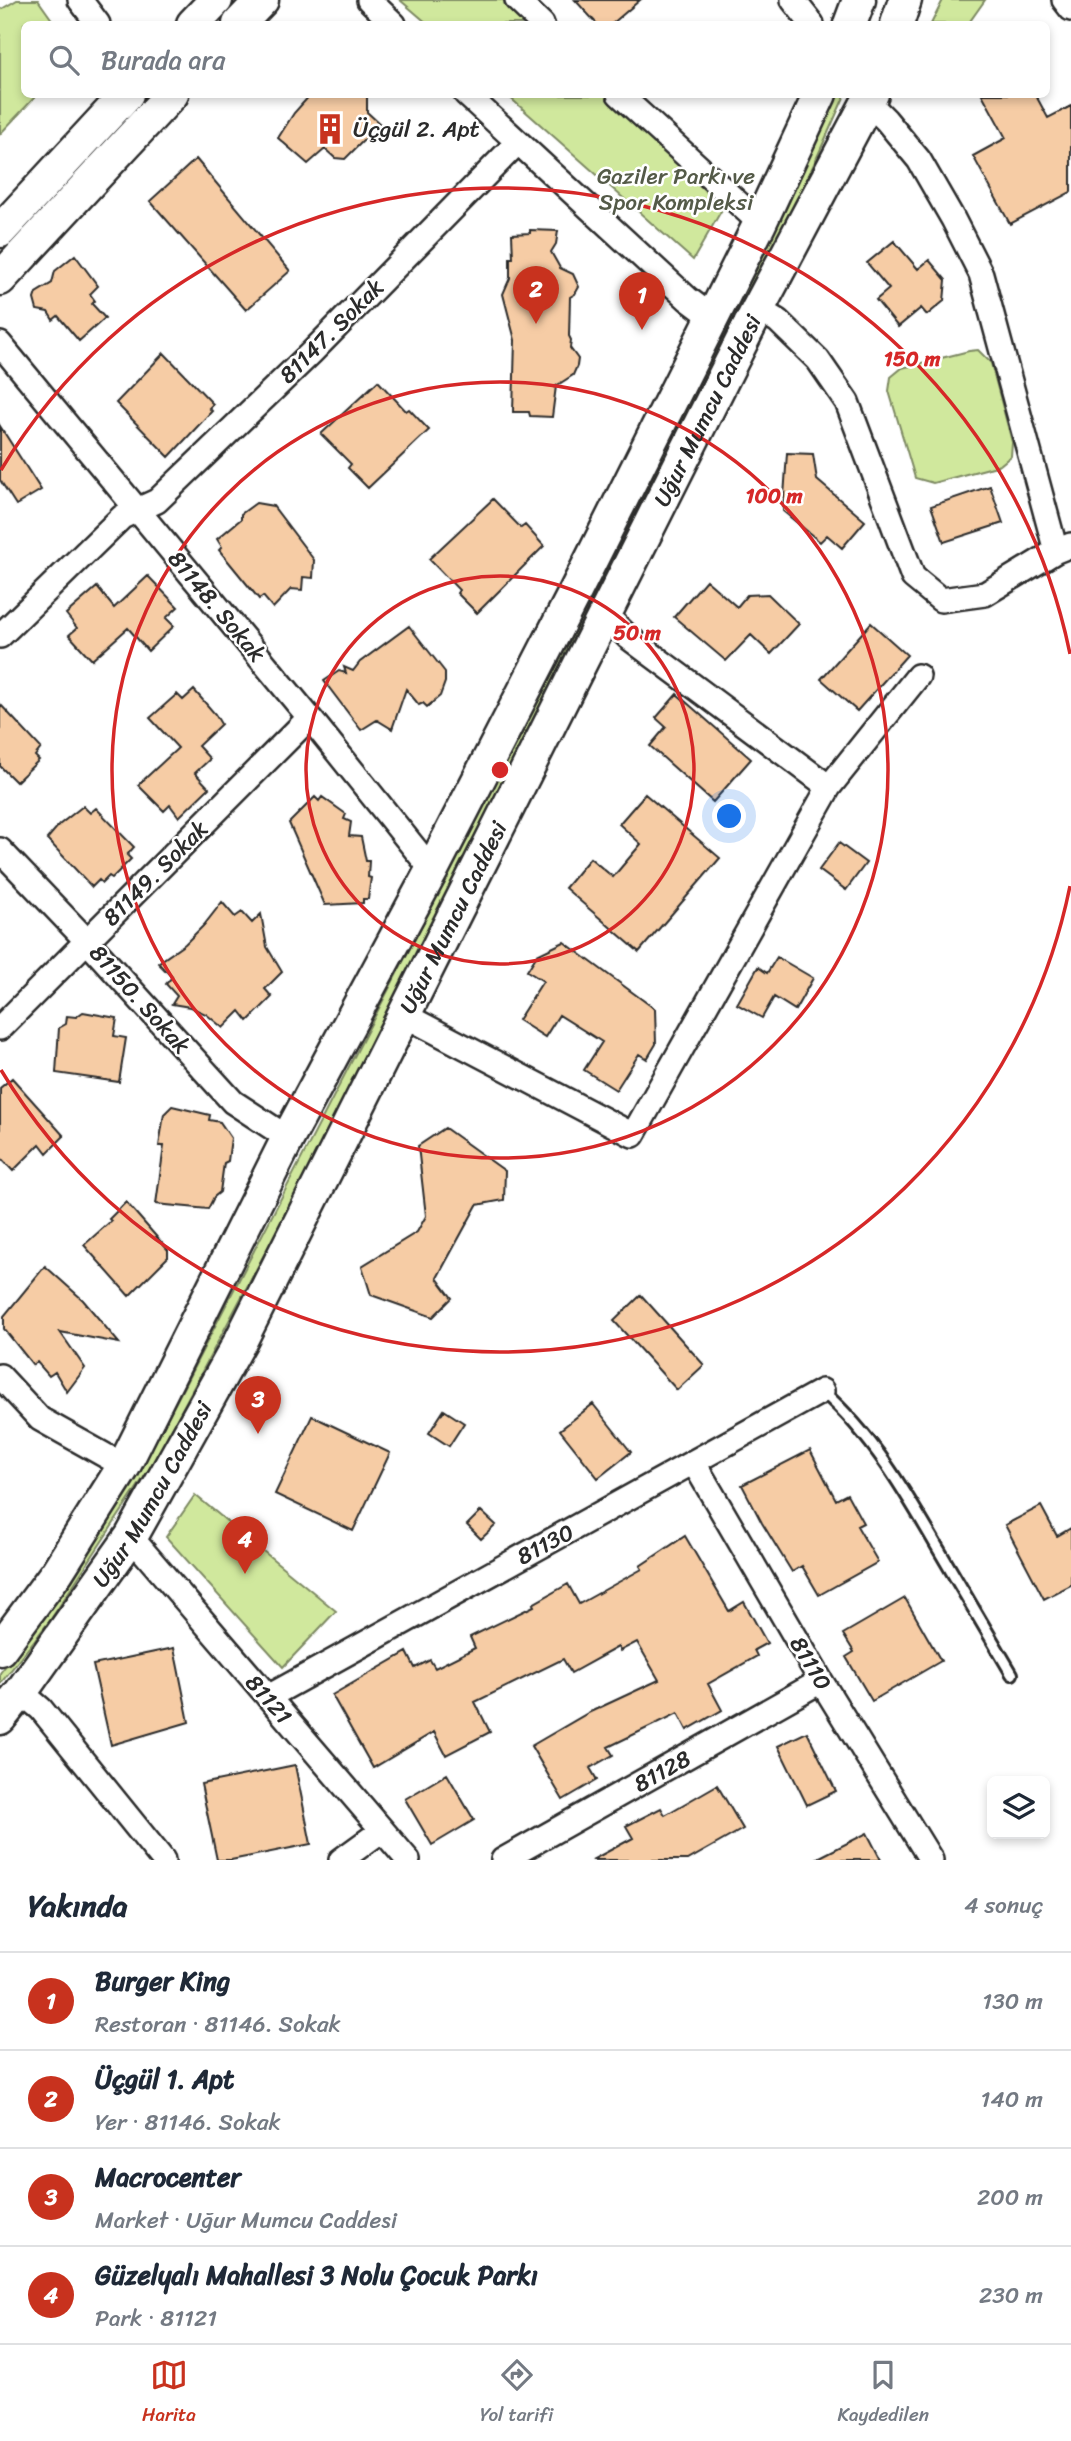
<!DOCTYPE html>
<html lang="tr">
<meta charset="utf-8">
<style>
:root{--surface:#fff;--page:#f6f6f7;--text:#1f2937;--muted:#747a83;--line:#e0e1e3;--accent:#c8321e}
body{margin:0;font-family:Sriracha,sans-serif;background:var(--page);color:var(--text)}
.controls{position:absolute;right:21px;bottom:21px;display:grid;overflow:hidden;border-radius:10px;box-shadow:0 4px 10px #0003}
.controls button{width:63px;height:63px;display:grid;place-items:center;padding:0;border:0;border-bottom:2px solid var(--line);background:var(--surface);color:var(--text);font:35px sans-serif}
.you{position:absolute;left:730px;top:817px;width:24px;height:24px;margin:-18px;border:5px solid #fff;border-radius:50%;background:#1a73e8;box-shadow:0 0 0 10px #1a73e833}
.badge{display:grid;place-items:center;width:46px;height:46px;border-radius:50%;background:var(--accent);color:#fff;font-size:23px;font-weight:700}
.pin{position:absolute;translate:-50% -58px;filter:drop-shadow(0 2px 4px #0008)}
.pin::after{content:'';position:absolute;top:37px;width:24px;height:21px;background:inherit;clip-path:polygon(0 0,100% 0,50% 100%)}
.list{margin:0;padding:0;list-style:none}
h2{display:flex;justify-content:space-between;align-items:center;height:91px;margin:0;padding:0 28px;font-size:30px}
h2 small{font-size:23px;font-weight:400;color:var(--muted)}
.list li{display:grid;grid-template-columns:46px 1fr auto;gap:21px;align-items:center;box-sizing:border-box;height:98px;padding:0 28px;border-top:2px solid var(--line)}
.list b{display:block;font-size:26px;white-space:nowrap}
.list p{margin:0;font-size:23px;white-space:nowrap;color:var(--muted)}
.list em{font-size:23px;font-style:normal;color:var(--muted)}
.icon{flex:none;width:38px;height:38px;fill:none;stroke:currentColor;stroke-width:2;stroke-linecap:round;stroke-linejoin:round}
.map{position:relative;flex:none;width:1071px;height:1860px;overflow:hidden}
.search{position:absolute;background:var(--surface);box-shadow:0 4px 10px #0003;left:21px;right:21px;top:21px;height:77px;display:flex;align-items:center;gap:18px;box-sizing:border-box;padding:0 24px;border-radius:10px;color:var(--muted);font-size:26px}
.sheet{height:483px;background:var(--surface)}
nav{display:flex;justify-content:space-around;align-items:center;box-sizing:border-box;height:98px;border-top:2px solid var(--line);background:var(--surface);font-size:19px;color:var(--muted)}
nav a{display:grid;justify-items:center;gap:4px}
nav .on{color:var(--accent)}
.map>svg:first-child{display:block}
.green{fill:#d0e89d;stroke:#7e8a64;stroke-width:2}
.building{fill:#f6cca5;stroke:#2b2b2b;stroke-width:2}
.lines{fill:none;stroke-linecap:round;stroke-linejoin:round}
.lane-casing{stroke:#2b2b2b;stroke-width:16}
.street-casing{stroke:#2b2b2b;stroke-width:28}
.secondary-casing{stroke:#2b2b2b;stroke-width:37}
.lane{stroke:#fff;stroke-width:10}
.street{stroke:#fff;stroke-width:23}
.secondary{stroke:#fff;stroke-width:32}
.ring{fill:none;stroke:#d62828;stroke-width:3.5}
.labels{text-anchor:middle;stroke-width:5;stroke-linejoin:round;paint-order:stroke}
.poi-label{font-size:23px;fill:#2b2b2b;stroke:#fff;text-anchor:start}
.park-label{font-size:23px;fill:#545a48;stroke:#fff}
.street-label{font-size:23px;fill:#2b2b2b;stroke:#fff}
.centre{fill:#d62828;stroke:#fff;stroke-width:3.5}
.ring-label{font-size:21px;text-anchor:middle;font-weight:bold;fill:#d62828;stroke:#fff;stroke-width:5;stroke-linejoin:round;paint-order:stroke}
</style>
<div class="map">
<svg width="1071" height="1860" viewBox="0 0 1071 1860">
<rect width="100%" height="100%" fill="#fff"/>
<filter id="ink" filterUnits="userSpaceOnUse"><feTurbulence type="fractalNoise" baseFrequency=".0143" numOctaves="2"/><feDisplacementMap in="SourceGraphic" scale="14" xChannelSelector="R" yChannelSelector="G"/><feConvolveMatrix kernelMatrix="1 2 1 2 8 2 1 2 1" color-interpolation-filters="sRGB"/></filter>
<g filter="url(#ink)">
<path class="green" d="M 17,0 L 38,0 L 55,24 L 24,24 L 24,94 L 37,95 L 0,134 L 0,10 Z
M 400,0 L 514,0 L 543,24 L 428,24 Z
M 943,0 L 985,0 L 968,24 L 931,24 Z
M 507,95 L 627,95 L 736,185 L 693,260 Z
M 837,95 L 845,95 L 796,204 L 641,503 L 301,1185 L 154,1462 L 51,1619 L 0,1684 L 0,1673 L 44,1617 L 146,1460 L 456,859 L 788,204 Z
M 978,350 L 991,363 L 1012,442 L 1011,456 L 1000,465 L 933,483 L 915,478 L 889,391 L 891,377 L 902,368 L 969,351 Z
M 195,1495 L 336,1611 L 283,1667 L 166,1537 Z"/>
<path class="building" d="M 575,0 L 640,0 L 612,24 L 597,24 Z
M 311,94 L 367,94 L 367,112 L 380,124 L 345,159 L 335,158 L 325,149 L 308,164 L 278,138 L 294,113 Z
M 982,94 L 1035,94 L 1048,118 L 1071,106 L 1071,192 L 1010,224 L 973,156 L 1006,138 Z
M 196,159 L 290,271 L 246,310 L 150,201 Z
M 530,230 L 558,231 L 556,244 L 551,252 L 560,268 L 573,274 L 579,287 L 575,294 L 570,297 L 569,336 L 571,340 L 570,348 L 578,359 L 577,366 L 573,375 L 556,386 L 552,417 L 530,416 L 529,412 L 513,412 L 515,340 L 503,294 L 510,278 L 510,258 L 513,258 L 512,234 L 530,233 Z
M 894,241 L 918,269 L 929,260 L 946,280 L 944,301 L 927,315 L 921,308 L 898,327 L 876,300 L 889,289 L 867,263 Z
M 75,255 L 98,286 L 90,294 L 95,301 L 92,304 L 105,318 L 79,341 L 58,316 L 53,320 L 48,312 L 37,310 L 34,299 L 36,293 L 52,283 L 55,271 Z
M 164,353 L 213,404 L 209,408 L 212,411 L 169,457 L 116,403 Z
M 378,381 L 406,411 L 409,409 L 429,430 L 368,488 L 348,468 L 351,464 L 321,434 Z
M 0,426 L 41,490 L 16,505 L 0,480 Z
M 787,453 L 813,454 L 817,480 L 865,521 L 842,548 L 827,535 L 820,542 L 783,511 Z
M 990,486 L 1003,523 L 944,542 L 931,506 Z
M 493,499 L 521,528 L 525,525 L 544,546 L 477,613 L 457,593 L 459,590 L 429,559 Z
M 256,503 L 273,506 L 314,560 L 313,578 L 303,577 L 302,590 L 291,589 L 273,608 L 263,596 L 259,599 L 219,550 L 222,547 L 217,539 L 241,519 L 241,514 Z
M 148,576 L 178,607 L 166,618 L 174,626 L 148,651 L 128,628 L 92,660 L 69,635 L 77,628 L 66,614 L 97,587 L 114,608 Z
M 706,580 L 737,607 L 747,595 L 768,594 L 799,624 L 771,654 L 751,635 L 726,661 L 674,617 Z
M 871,623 L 907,655 L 857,711 L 821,679 Z
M 409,626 L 445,672 L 445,682 L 440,696 L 427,707 L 423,703 L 419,705 L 406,689 L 392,729 L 377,720 L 361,730 L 324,681 L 339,671 L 346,673 L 344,667 L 353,671 L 360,662 Z
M 194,690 L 215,714 L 221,724 L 198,746 L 210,759 L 195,773 L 209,788 L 179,817 L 170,805 L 164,811 L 138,785 L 178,748 L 150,718 L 177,694 L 183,700 Z
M 677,694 L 751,759 L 713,802 L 650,746 L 666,727 L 656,718 Z
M 0,704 L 41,748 L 35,756 L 39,760 L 16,782 L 0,766 Z
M 645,794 L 720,858 L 639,952 L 565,888 L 590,858 L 613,877 L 641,844 L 619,824 Z
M 315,797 L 319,801 L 322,797 L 346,814 L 344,819 L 351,822 L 349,836 L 361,837 L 366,861 L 369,861 L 368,877 L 371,878 L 368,899 L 363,899 L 363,903 L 325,905 L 289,823 Z
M 83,806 L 90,813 L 96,808 L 134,847 L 127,855 L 131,859 L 112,878 L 109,876 L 102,883 L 99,880 L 92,887 L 47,839 L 59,825 Z
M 839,843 L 866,863 L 846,890 L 819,870 Z
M 222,902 L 235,917 L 242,912 L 252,923 L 261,914 L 267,947 L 282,972 L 265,989 L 272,997 L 248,1021 L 240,1011 L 223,1028 L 206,1014 L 190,1007 L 172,1004 L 177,996 L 166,984 L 172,977 L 158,963 L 185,944 L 204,925 Z
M 564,942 L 655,1009 L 656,1044 L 647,1059 L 639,1054 L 616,1090 L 584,1070 L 602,1042 L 559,1015 L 545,1037 L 518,1020 L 543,981 L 527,971 L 537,955 Z
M 777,957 L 813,978 L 795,1010 L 774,997 L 762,1018 L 737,1004 L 758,967 L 767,973 Z
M 83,1012 L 117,1018 L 114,1036 L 126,1038 L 119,1082 L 56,1073 L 59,1028 L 66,1024 L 67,1016 L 76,1017 Z
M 12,1078 L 64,1136 L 47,1153 L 40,1144 L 13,1171 L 0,1157 L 0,1088 Z
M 172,1106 L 210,1115 L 209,1120 L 220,1122 L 231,1138 L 228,1161 L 224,1163 L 220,1192 L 214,1197 L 208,1209 L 156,1204 L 164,1146 L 159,1146 L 164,1114 Z
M 445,1128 L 505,1171 L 504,1200 L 477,1205 L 437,1278 L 452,1298 L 433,1317 L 371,1295 L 362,1266 L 417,1232 L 426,1216 L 418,1146 Z
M 126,1202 L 168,1250 L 168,1257 L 129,1296 L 84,1245 L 111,1221 L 109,1219 Z
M 45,1266 L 83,1300 L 119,1343 L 60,1332 L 85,1368 L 67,1392 L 55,1372 L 49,1376 L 37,1362 L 33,1365 L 4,1329 L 4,1316 Z
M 641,1295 L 704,1365 L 677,1390 L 614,1321 Z
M 593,1404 L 631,1452 L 598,1478 L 560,1430 Z
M 444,1410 L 464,1423 L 449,1446 L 429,1433 Z
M 312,1416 L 390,1453 L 353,1531 L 275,1494 Z
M 810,1450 L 836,1500 L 847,1494 L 863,1523 L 857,1526 L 878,1562 L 819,1595 L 802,1566 L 792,1572 L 762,1523 L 742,1485 Z
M 1041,1506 L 1057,1536 L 1071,1528 L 1071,1585 L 1044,1599 L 1005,1525 Z
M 481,1511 L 496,1525 L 481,1539 L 467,1525 Z
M 685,1536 L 729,1611 L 744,1602 L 767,1643 L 754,1650 L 757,1656 L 708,1684 L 722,1710 L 687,1730 L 678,1713 L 608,1747 L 613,1755 L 590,1768 L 597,1780 L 563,1800 L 531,1746 L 588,1713 L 659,1680 L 637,1642 L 620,1651 L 618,1647 L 571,1673 L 563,1659 L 475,1702 L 490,1732 L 446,1755 L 434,1732 L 373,1768 L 332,1695 L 407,1652 L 415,1668 L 430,1660 L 435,1668 L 475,1648 L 470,1637 L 534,1606 L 533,1604 L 568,1584 L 579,1604 L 642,1569 L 640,1566 Z
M 905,1598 L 941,1661 L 872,1701 L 846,1657 L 854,1652 L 843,1634 Z
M 174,1648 L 189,1722 L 111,1745 L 93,1665 Z
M 807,1732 L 836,1791 L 807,1805 L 778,1746 Z
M 295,1765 L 311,1844 L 231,1860 L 217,1860 L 201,1784 Z
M 447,1774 L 474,1820 L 432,1845 L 405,1799 Z
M 717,1785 L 743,1829 L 688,1860 L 592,1860 L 633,1838 L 626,1826 L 661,1808 L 665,1815 Z
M 867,1833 L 881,1860 L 814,1860 Z"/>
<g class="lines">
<defs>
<path id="lane" d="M 822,1391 C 872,1434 906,1493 939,1550 C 963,1591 988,1633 1012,1674"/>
<path id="street" d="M 80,0 L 98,24
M 369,0 L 394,24
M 517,0 L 542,24
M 793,0 L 812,24
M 1064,0 L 1071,9
M 466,94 L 688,299 L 712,317
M 619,94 L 760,223
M 869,103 L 886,120 L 919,160 L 953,219 L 981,274 L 1056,551 L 1071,545
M 758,309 L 778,321 L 818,360 L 847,402 L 913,577 L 941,600 L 985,594 L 1056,551
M 0,344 L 318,728 L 432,870
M 606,615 L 628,637 L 829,787
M 0,636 L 122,517 L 157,501 L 311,353 L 517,143
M 0,850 L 87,941 L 233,1102 L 288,1138
M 404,1015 L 633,1135 L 829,787 L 918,676
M 0,1028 L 309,718
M 0,1376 L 40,1419 L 124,1466
M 694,1463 L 821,1681 L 931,1860
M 131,1537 L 408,1860
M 21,1692 L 41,1709 L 163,1860
M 268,1697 L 822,1391
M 341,1860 L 381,1831
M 503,1860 L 821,1681"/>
<g id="secondary">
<path d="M 193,24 L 216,0"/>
<path d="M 239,24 L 262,0"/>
<path d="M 850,24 L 859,0"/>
<path d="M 897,24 L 905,0"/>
<path d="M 0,231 L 127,94"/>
<path d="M 0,279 L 172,94"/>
<path d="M 0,1649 L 57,1572 L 124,1466 L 288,1138 L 432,870 L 574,594 L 760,223 L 820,94"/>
<path id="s1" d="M 0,1718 L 21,1692 L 131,1537 L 241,1340 L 758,309 L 872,94"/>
</g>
</defs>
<use href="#lane" class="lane-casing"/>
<use href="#street" class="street-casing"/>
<use href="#secondary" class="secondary-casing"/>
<use href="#lane" class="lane"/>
<use href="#street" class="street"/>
<use href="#secondary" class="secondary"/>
</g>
</g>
<g class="ring">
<circle cx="500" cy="770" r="194"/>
<circle cx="500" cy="770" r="388"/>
<path d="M1070 886A582 582 0 0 1 1 1070M1 470A582 582 0 0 1 1070 654"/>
</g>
<defs>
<symbol id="building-bare" viewBox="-9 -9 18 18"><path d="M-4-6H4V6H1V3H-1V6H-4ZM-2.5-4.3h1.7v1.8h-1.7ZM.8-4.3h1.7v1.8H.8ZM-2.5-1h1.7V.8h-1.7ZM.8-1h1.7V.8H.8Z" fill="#c8321e" stroke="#fff" stroke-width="2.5" paint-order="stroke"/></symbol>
</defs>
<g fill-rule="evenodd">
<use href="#building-bare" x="308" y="107" width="44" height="44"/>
</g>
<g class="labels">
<g class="poi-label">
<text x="353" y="137">Üçgül 2. Apt</text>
</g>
<g class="park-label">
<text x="676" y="184">Gaziler Parkı ve<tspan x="676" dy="26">Spor Kompleksi</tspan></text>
</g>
<g class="street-label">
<text transform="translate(331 331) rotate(-45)" y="8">81147. Sokak</text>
<text dy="8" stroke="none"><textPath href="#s1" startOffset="1489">Uğur Mumcu Caddesi</textPath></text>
<text transform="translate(217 606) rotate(50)" y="8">81148. Sokak</text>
<text transform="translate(155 873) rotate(-45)" y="8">81149. Sokak</text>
<text dy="8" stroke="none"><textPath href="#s1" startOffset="922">Uğur Mumcu Caddesi</textPath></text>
<text transform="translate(140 999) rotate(48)" y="8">81150. Sokak</text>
<text dy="8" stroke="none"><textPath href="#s1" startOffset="271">Uğur Mumcu Caddesi</textPath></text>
<text transform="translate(545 1544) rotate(-28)" y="8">81130</text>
<text transform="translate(811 1663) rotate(59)" y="8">81110</text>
<text transform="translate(269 1699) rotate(49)" y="8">81121</text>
<text transform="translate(662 1771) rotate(-29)" y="8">81128</text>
</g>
</g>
<circle cx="500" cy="770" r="10" class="centre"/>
<g class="ring-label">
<text x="912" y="366">150 m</text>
<text x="774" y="503">100 m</text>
<text x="637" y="640">50 m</text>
</g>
</svg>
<div class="controls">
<button><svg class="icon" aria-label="layers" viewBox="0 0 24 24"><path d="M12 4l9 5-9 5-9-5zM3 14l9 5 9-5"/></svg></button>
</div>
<div class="you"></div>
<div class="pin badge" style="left:642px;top:330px">1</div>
<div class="pin badge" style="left:536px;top:324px">2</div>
<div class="pin badge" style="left:258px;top:1434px">3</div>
<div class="pin badge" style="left:245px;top:1574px">4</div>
<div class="search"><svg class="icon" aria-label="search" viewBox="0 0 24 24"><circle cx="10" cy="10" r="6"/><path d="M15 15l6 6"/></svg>Burada ara</div>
</div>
<section class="sheet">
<h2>Yakında<small>4 sonuç</small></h2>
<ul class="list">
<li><span class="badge">1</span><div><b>Burger King</b><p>Restoran · 81146. Sokak</p></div><em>130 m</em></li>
<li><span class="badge">2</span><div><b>Üçgül 1. Apt</b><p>Yer · 81146. Sokak</p></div><em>140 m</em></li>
<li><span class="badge">3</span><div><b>Macrocenter</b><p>Market · Uğur Mumcu Caddesi</p></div><em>200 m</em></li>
<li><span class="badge">4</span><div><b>Güzelyalı Mahallesi 3 Nolu Çocuk Parkı</b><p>Park · 81121</p></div><em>230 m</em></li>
</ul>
</section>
<nav>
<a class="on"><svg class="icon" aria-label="map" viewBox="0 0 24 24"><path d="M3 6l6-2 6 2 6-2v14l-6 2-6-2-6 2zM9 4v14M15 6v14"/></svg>Harita</a>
<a><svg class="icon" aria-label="directions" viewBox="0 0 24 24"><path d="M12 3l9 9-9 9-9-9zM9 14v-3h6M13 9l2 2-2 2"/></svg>Yol tarifi</a>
<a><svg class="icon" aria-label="saved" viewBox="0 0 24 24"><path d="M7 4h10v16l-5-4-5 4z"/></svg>Kaydedilen</a>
</nav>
